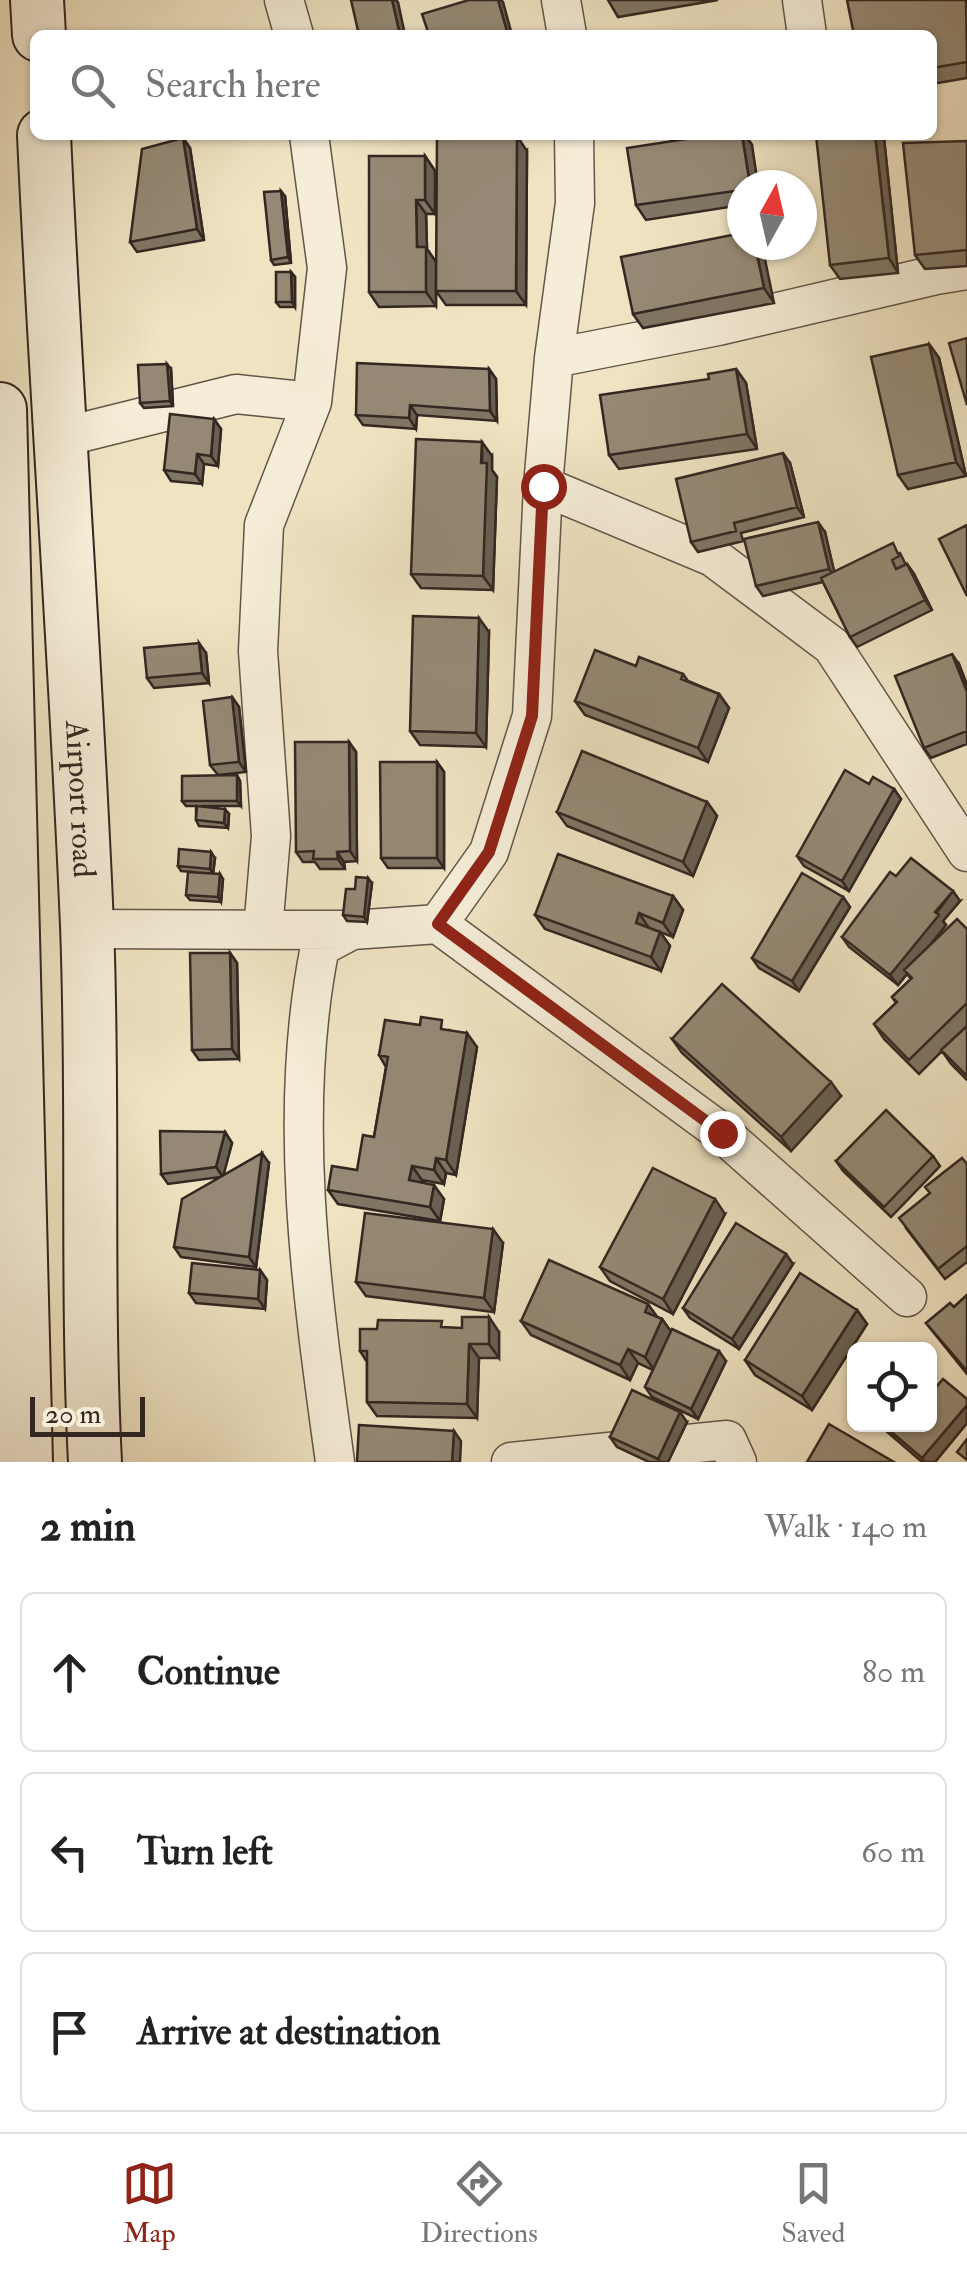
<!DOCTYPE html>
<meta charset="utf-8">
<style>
:root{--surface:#fff;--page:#f6f6f6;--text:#222;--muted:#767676;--line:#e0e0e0;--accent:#8f2418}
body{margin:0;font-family:"IM FELL Double Pica",serif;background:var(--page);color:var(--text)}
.controls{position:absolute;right:30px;bottom:30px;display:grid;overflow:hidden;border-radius:15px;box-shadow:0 2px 8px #0004}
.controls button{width:90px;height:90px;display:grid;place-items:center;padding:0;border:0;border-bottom:2px solid var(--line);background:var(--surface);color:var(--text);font:50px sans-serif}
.compass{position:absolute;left:727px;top:170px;width:90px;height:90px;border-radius:50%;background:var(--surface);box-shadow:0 2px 8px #0004;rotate:8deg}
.scale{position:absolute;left:30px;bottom:25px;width:115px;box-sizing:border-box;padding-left:10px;border:5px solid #332722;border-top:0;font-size:28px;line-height:35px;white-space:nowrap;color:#332722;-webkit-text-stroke:8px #f5edd7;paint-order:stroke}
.stop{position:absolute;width:30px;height:30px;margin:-22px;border:8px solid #8f2418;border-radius:50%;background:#fff}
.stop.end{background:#8f2418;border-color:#fff;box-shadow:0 2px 10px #0008}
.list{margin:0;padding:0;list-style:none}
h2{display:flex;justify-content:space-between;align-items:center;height:130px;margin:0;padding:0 40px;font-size:42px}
h2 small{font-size:32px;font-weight:400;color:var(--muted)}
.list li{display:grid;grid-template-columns:65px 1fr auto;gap:30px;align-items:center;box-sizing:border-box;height:160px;margin:0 20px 20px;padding:0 20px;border:2px solid var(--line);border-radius:15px}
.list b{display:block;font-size:38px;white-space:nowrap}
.list em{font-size:32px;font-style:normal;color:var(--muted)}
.icon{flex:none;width:55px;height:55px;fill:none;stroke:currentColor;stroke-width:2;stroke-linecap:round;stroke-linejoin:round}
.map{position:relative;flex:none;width:967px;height:1462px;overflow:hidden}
.search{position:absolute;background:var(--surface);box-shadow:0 2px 8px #0004;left:30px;right:30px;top:30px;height:110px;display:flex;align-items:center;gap:25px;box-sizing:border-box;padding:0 35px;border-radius:15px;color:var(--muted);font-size:38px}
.sheet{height:670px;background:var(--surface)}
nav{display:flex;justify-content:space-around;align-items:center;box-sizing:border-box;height:140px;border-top:2px solid var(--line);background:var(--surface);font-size:28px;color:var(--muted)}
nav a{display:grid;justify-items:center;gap:5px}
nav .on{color:var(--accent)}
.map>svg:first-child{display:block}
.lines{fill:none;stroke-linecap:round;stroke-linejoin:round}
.street-casing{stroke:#62564a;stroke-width:41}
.secondary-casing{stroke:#332722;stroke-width:56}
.street{stroke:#f5edd7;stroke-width:38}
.secondary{stroke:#f5edd7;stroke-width:52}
.wall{fill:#807665;stroke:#332722;stroke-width:2.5}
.shaded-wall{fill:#686052;stroke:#332722;stroke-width:2.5}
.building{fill:#958975;stroke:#332722;stroke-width:2.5}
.route{stroke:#8f2418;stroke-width:12}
.labels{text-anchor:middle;stroke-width:8;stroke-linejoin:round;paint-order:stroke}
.street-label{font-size:32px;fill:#332722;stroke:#f5edd7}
</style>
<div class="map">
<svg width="967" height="1462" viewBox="0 0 967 1462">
<rect width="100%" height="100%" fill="#efe3c2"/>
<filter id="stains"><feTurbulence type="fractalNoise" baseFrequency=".002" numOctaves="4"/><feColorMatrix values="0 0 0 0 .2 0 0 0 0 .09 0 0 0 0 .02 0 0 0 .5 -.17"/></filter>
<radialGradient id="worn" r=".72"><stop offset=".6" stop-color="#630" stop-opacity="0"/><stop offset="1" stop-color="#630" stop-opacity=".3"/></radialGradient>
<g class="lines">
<defs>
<path id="street" d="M 284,0 L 294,35
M 561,0 L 567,35
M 802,0 L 807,35
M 554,358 L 718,326 L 936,275 L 967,270
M 63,437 L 236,394 L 312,402
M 543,486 L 713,557 L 832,646 L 967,852
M 438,924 L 722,1133 L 907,1297
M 87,929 L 352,930 L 438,924 L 489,852 L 532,716 L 543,486 L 554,358 L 575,203 L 574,135
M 263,930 L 271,836 L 258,651 L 264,525 L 312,402 L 327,268 L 309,135
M 335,1462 C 312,1295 286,1114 320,947 L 352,930
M 511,1462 L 727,1440 L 737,1462"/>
<g id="secondary">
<path d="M 37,0 L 39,35"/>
<path id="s1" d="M 44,135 C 56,399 76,662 87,926 C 94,1105 86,1284 95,1462"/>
<path d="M 0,409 L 26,1462"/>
</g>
</defs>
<use href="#street" class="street-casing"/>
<use href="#secondary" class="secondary-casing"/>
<use href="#street" class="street"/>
<use href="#secondary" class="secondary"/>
</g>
<path class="wall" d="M 608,0 L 718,0 L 618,17 Z
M 967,0 L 967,78 L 932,84 L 932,35 Z
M 712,135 L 745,135 L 752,145 L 742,185 L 742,205 L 646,220 L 636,205 Z
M 183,138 L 190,148 L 204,240 L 137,252 L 130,242 Z
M 884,138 L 898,273 L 840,279 L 830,265 Z
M 967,141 L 967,266 L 925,269 L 915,255 Z
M 527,151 L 526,305 L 446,305 L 436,291 Z
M 425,156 L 435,171 L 435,214 L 426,214 L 427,249 L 436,262 L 436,306 L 379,307 L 369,292 Z
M 285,196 L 291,263 L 274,265 L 271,260 Z
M 742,233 L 774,303 L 643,328 L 633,314 Z
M 291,272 L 295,277 L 295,307 L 280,307 L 276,302 Z
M 929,344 L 939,358 L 966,476 L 908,489 L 898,475 Z
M 171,369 L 173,406 L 144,408 L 140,403 Z
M 489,369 L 496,379 L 497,421 L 417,415 L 416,429 L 363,425 L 356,415 Z
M 736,369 L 746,383 L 757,449 L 619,469 L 609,455 L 709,379 Z
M 214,419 L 221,429 L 218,466 L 204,464 L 202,484 L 171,481 L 164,470 Z
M 492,456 L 492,470 L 497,477 L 493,590 L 421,588 L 411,574 Z
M 790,463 L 804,517 L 741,533 L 743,541 L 698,552 L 691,542 Z
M 825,532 L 834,572 L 900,553 L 906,565 L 907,564 L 914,574 L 932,610 L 857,647 L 850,637 L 823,582 L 763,596 L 756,586 Z
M 489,632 L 486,747 L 420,745 L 410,731 Z
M 206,653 L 209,683 L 154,688 L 147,678 Z
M 959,664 L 967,685 L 967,744 L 931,758 L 924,748 Z
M 636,666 L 683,674 L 688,681 L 719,694 L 729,708 L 708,762 L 585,715 L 575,701 Z
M 232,697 L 239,707 L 246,772 L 218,775 L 210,765 Z
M 349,742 L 356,752 L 357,861 L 344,862 L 345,869 L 320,869 L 315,862 L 303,862 L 296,852 Z
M 437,762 L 444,772 L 444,868 L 388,868 L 381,858 Z
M 237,775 L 240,781 L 241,806 L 201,806 L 229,814 L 228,828 L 199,826 L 196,820 L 196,806 L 186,806 L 182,801 Z
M 894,789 L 901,799 L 849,891 L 804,866 L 797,856 Z
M 707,802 L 717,816 L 693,876 L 567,826 L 557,812 Z
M 215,858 L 213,874 L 223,879 L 221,902 L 190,900 L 186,895 L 194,872 L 181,871 L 178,866 Z
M 372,883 L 367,922 L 347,921 L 343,915 L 355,889 Z
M 673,896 L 683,910 L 673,937 L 649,928 L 660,932 L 670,946 L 661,971 L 545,929 L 535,915 Z
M 843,897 L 850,907 L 799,991 L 759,968 L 752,958 Z
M 960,901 L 943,921 L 946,925 L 927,948 L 967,929 L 967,1080 L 951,1064 L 942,1051 L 919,1074 L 884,1039 L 874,1024 L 896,1003 L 892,997 L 911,979 L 907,974 L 898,985 L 849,947 L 842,937 Z
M 230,953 L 237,963 L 239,1059 L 199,1060 L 192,1050 Z
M 449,1030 L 477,1047 L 456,1175 L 446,1173 L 444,1184 L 422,1180 L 422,1182 L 444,1199 L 440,1221 L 338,1204 L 328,1190 L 357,1170 L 374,1137 L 386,1067 L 379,1055 Z
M 672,1039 L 841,1096 L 791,1151 L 682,1053 Z
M 225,1132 L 232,1143 L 223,1175 L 269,1163 L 256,1267 L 181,1257 L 174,1247 L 220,1177 L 168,1184 L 161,1174 Z
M 933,1156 L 940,1166 L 891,1217 L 843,1171 L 836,1161 Z
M 967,1164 L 967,1262 L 945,1279 L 906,1228 Z
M 725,1214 L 673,1314 L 610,1281 L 600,1267 Z
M 503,1243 L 494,1312 L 366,1296 L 356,1282 Z
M 793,1264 L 739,1349 L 690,1318 L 683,1308 Z
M 260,1270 L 267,1280 L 265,1309 L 196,1303 L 189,1293 Z
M 967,1295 L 967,1374 L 926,1323 L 954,1307 Z
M 857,1310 L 867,1324 L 812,1410 L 755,1375 L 745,1360 Z
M 657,1317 L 662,1319 L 671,1332 L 726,1361 L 698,1419 L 652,1397 L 645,1387 L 653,1370 L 638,1363 L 630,1380 L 531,1335 L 521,1321 Z
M 446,1328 L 499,1332 L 499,1358 L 479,1358 L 477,1418 L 377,1416 L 367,1402 L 367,1362 L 360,1351 Z
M 687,1422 L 668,1462 L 649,1462 L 617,1447 L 610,1437 Z
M 967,1423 L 935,1462 L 922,1462 L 878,1424 Z"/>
<path class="shaded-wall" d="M 392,0 L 396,0 L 398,2 L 405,35 L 400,35 Z
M 498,0 L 501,0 L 503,2 L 512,35 L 508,35 Z
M 742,135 L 745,135 L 752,145 L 758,185 L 750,185 Z
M 875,135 L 882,135 L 884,138 L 898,273 L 889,258 Z
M 517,136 L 527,151 L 526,305 L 516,291 Z
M 183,138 L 190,148 L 204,240 L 197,229 Z
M 425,156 L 435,171 L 435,214 L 425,200 Z
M 281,191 L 285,196 L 291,263 L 288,257 Z
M 416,200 L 426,214 L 427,249 L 436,262 L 436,306 L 426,292 L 417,247 Z
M 755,245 L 762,245 L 774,303 L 764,288 Z
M 291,272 L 295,277 L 295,307 L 292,302 Z
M 929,344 L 939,358 L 966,476 L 956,462 Z
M 167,364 L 171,369 L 173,406 L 170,401 Z
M 489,369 L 496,379 L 497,421 L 490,411 Z
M 736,369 L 746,383 L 757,449 L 747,434 Z
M 410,405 L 417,415 L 416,429 L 409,418 Z
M 214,419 L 221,429 L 218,466 L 211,456 Z
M 482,442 L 492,456 L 492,470 L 497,477 L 493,590 L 483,576 Z
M 783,453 L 790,463 L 804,517 L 797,507 Z
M 197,454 L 204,464 L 202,484 L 195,474 Z
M 818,522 L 825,532 L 836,579 L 829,569 Z
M 907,564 L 914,574 L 932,610 L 925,600 Z
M 479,618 L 489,632 L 486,747 L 476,733 Z
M 199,643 L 206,653 L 209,683 L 202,673 Z
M 952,654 L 959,664 L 967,685 L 967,692 Z
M 719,694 L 729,708 L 708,762 L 698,748 Z
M 232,697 L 239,707 L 246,772 L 239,762 Z
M 349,742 L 356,752 L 357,861 L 350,851 Z
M 437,762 L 444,772 L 444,868 L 437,858 Z
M 237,775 L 240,781 L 241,806 L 237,801 Z
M 894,789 L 901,799 L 849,891 L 842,881 Z
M 707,802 L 717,816 L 693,876 L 683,862 Z
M 225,809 L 229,814 L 228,828 L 224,823 Z
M 211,852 L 215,858 L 213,874 L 210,869 Z
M 337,852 L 344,862 L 345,869 L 338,859 Z
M 220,874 L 223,879 L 221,902 L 218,897 Z
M 368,878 L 372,883 L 367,922 L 364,917 Z
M 953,891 L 960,901 L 943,921 L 946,925 L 898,985 L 890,975 Z
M 673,896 L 683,910 L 673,937 L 663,923 Z
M 843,897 L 850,907 L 799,991 L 792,981 Z
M 639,913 L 649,928 L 636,923 Z
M 660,932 L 670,946 L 661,971 L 651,957 Z
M 230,953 L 237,963 L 239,1059 L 232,1049 Z
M 467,1033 L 477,1047 L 456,1175 L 446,1160 Z
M 831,1082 L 841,1096 L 791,1151 L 781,1137 Z
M 225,1132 L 232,1143 L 223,1177 L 216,1167 Z
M 262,1153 L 269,1163 L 256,1267 L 249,1257 Z
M 436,1158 L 446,1173 L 444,1184 L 434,1170 Z
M 412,1166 L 422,1180 L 419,1195 L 409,1180 Z
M 434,1185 L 444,1199 L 440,1221 L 430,1207 Z
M 715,1199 L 725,1214 L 673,1314 L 663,1299 Z
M 493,1229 L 503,1243 L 494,1312 L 484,1298 Z
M 786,1254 L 793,1264 L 739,1349 L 732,1339 Z
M 260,1270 L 267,1280 L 265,1309 L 258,1299 Z
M 648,1304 L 658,1318 L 645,1312 Z
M 857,1310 L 867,1324 L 812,1410 L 802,1396 Z
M 489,1317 L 499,1332 L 499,1358 L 489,1344 Z
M 662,1319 L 672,1333 L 655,1371 L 645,1357 Z
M 469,1344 L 479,1358 L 477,1418 L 467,1404 Z
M 628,1349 L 638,1363 L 630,1380 L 620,1365 Z
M 719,1351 L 726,1361 L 698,1419 L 691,1409 Z
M 967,1405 L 967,1423 L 935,1462 L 925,1462 L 922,1458 Z
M 680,1412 L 687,1422 L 668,1462 L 660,1462 L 658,1459 Z
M 454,1431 L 461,1441 L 460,1462 L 452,1462 Z"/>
<path class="building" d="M 351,0 L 392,0 L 400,35 L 359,35 Z
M 469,0 L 498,0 L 508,35 L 429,35 L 422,14 Z
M 847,0 L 966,0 L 967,62 L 932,68 L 932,35 L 854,35 Z
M 437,135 L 517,136 L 516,291 L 436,291 Z
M 712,135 L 742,135 L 750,185 L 742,185 L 742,190 L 636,205 L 627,148 Z
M 816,135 L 875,135 L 889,258 L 830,265 Z
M 183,138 L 197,229 L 130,242 L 142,149 Z
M 967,141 L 967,250 L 915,255 L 903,143 Z
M 369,156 L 425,156 L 425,200 L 416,200 L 417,247 L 426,247 L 426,292 L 369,292 Z
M 281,191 L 288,257 L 271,260 L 264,192 Z
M 742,233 L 742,245 L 755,245 L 764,288 L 633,314 L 621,257 Z
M 276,272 L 291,272 L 292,302 L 276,302 Z
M 967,338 L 967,405 L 949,343 Z
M 929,344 L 956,462 L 898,475 L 871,357 Z
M 357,363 L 489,369 L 490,411 L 410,405 L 409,418 L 356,415 Z
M 167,364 L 170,401 L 140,403 L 138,365 Z
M 736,369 L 747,434 L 609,455 L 600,395 L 709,379 L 708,374 Z
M 170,414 L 214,419 L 211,456 L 197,454 L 195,474 L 164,470 Z
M 416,439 L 482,442 L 481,463 L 487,463 L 483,576 L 411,574 Z
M 783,453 L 797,507 L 734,523 L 736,531 L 691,542 L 676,479 Z
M 818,522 L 829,569 L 756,586 L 744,539 Z
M 967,525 L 967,596 L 939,539 Z
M 893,543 L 899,556 L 892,560 L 896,569 L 907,564 L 925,600 L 850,637 L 821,578 Z
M 413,616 L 479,618 L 476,733 L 410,731 Z
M 199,643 L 202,673 L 147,678 L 144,648 Z
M 595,650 L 636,666 L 639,657 L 683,674 L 681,679 L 719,694 L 698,748 L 575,701 Z
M 952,654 L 967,692 L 967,731 L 924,748 L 895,676 Z
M 232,697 L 239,762 L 210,765 L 203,701 Z
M 295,742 L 349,742 L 350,851 L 337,852 L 338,859 L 313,859 L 314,851 L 296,852 Z
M 582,751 L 707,802 L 683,862 L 557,812 Z
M 380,762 L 437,762 L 437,858 L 381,858 Z
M 845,770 L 869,784 L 873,777 L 894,789 L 842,881 L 797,856 Z
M 237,775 L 237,801 L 182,801 L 182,776 Z
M 197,806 L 225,809 L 224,823 L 196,820 Z
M 179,849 L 211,852 L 210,869 L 178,866 Z
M 558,854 L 673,896 L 663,923 L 639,913 L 636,923 L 660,932 L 651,957 L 535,915 Z
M 911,858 L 953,891 L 935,912 L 939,915 L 890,975 L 842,937 L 890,872 L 896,876 Z
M 188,872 L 220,874 L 218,897 L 186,895 Z
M 802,873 L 843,897 L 792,981 L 752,958 Z
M 356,877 L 368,878 L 364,917 L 343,915 L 346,889 L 355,889 Z
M 957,919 L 967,929 L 967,1003 L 909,1060 L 874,1024 L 897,1002 L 892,997 L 912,978 L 904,970 Z
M 190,953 L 230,953 L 232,1049 L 192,1050 Z
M 722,984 L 831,1082 L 781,1137 L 672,1039 Z
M 421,1017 L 442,1020 L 441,1029 L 467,1033 L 446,1160 L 436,1158 L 434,1170 L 412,1166 L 409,1180 L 434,1185 L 430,1207 L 328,1190 L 332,1166 L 357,1170 L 363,1135 L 374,1137 L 388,1057 L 379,1055 L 385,1020 L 420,1025 Z
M 967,1026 L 967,1076 L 941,1050 Z
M 886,1110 L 933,1156 L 884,1207 L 836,1161 Z
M 160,1131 L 225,1132 L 216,1167 L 161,1174 Z
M 262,1153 L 249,1257 L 174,1247 L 182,1199 Z
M 962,1158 L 967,1164 L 967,1246 L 938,1269 L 899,1218 L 930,1193 L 925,1187 Z
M 653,1168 L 715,1199 L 663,1299 L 600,1267 Z
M 365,1213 L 493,1229 L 484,1298 L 356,1282 Z
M 736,1223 L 786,1254 L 732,1339 L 683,1308 Z
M 549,1260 L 648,1304 L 645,1312 L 662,1319 L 645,1357 L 628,1349 L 620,1365 L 521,1321 Z
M 192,1263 L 260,1270 L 258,1299 L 189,1293 Z
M 800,1273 L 857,1310 L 802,1396 L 745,1360 Z
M 967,1295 L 967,1371 L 926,1323 L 950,1303 L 954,1307 Z
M 462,1317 L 489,1317 L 489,1344 L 469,1344 L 467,1404 L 367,1402 L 367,1351 L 360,1351 L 360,1329 L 377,1329 L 378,1320 L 442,1321 L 441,1327 L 462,1328 Z
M 672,1329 L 719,1351 L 691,1409 L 645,1387 Z
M 943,1379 L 967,1399 L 967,1405 L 922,1458 L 882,1424 L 930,1424 L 930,1392 L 931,1393 Z
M 632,1390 L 680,1412 L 658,1459 L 610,1437 Z
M 829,1424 L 894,1462 L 807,1462 Z
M 359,1425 L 454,1431 L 452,1462 L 357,1462 Z
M 967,1439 L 967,1460 L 957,1452 Z"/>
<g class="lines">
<path class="route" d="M 543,486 L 532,716 L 489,852 L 438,924 L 722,1133"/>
</g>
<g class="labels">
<g class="street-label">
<text dy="11" stroke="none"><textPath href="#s1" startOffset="665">Airport road</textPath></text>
</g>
</g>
<rect width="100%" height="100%" filter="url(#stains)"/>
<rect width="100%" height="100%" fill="url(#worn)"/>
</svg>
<div class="controls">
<button><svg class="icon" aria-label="locate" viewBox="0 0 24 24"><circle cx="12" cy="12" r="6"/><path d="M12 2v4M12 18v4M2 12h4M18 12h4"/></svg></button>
</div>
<svg class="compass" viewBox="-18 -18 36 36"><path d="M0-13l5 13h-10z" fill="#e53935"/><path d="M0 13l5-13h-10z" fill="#767676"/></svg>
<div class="scale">20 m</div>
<div class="stop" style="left:543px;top:486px"></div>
<div class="stop end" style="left:722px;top:1133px"></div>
<div class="search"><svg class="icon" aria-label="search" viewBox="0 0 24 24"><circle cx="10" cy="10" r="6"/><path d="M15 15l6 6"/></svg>Search here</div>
</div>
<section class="sheet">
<h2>2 min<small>Walk · 140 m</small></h2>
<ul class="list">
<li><svg class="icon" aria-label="ahead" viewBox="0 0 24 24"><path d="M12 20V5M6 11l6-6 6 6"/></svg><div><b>Continue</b></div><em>80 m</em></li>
<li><svg class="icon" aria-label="left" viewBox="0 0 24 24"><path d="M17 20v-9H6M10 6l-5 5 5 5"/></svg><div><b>Turn left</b></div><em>60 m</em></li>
<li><svg class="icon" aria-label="arrive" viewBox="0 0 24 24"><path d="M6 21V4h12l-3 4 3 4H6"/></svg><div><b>Arrive at destination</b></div></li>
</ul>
</section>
<nav>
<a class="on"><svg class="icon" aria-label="map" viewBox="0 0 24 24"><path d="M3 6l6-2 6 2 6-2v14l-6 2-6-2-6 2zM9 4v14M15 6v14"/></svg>Map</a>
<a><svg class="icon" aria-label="directions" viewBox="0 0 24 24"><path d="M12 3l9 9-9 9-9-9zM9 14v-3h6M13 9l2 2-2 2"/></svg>Directions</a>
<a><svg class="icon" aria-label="saved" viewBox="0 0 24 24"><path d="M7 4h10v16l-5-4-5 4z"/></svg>Saved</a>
</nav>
